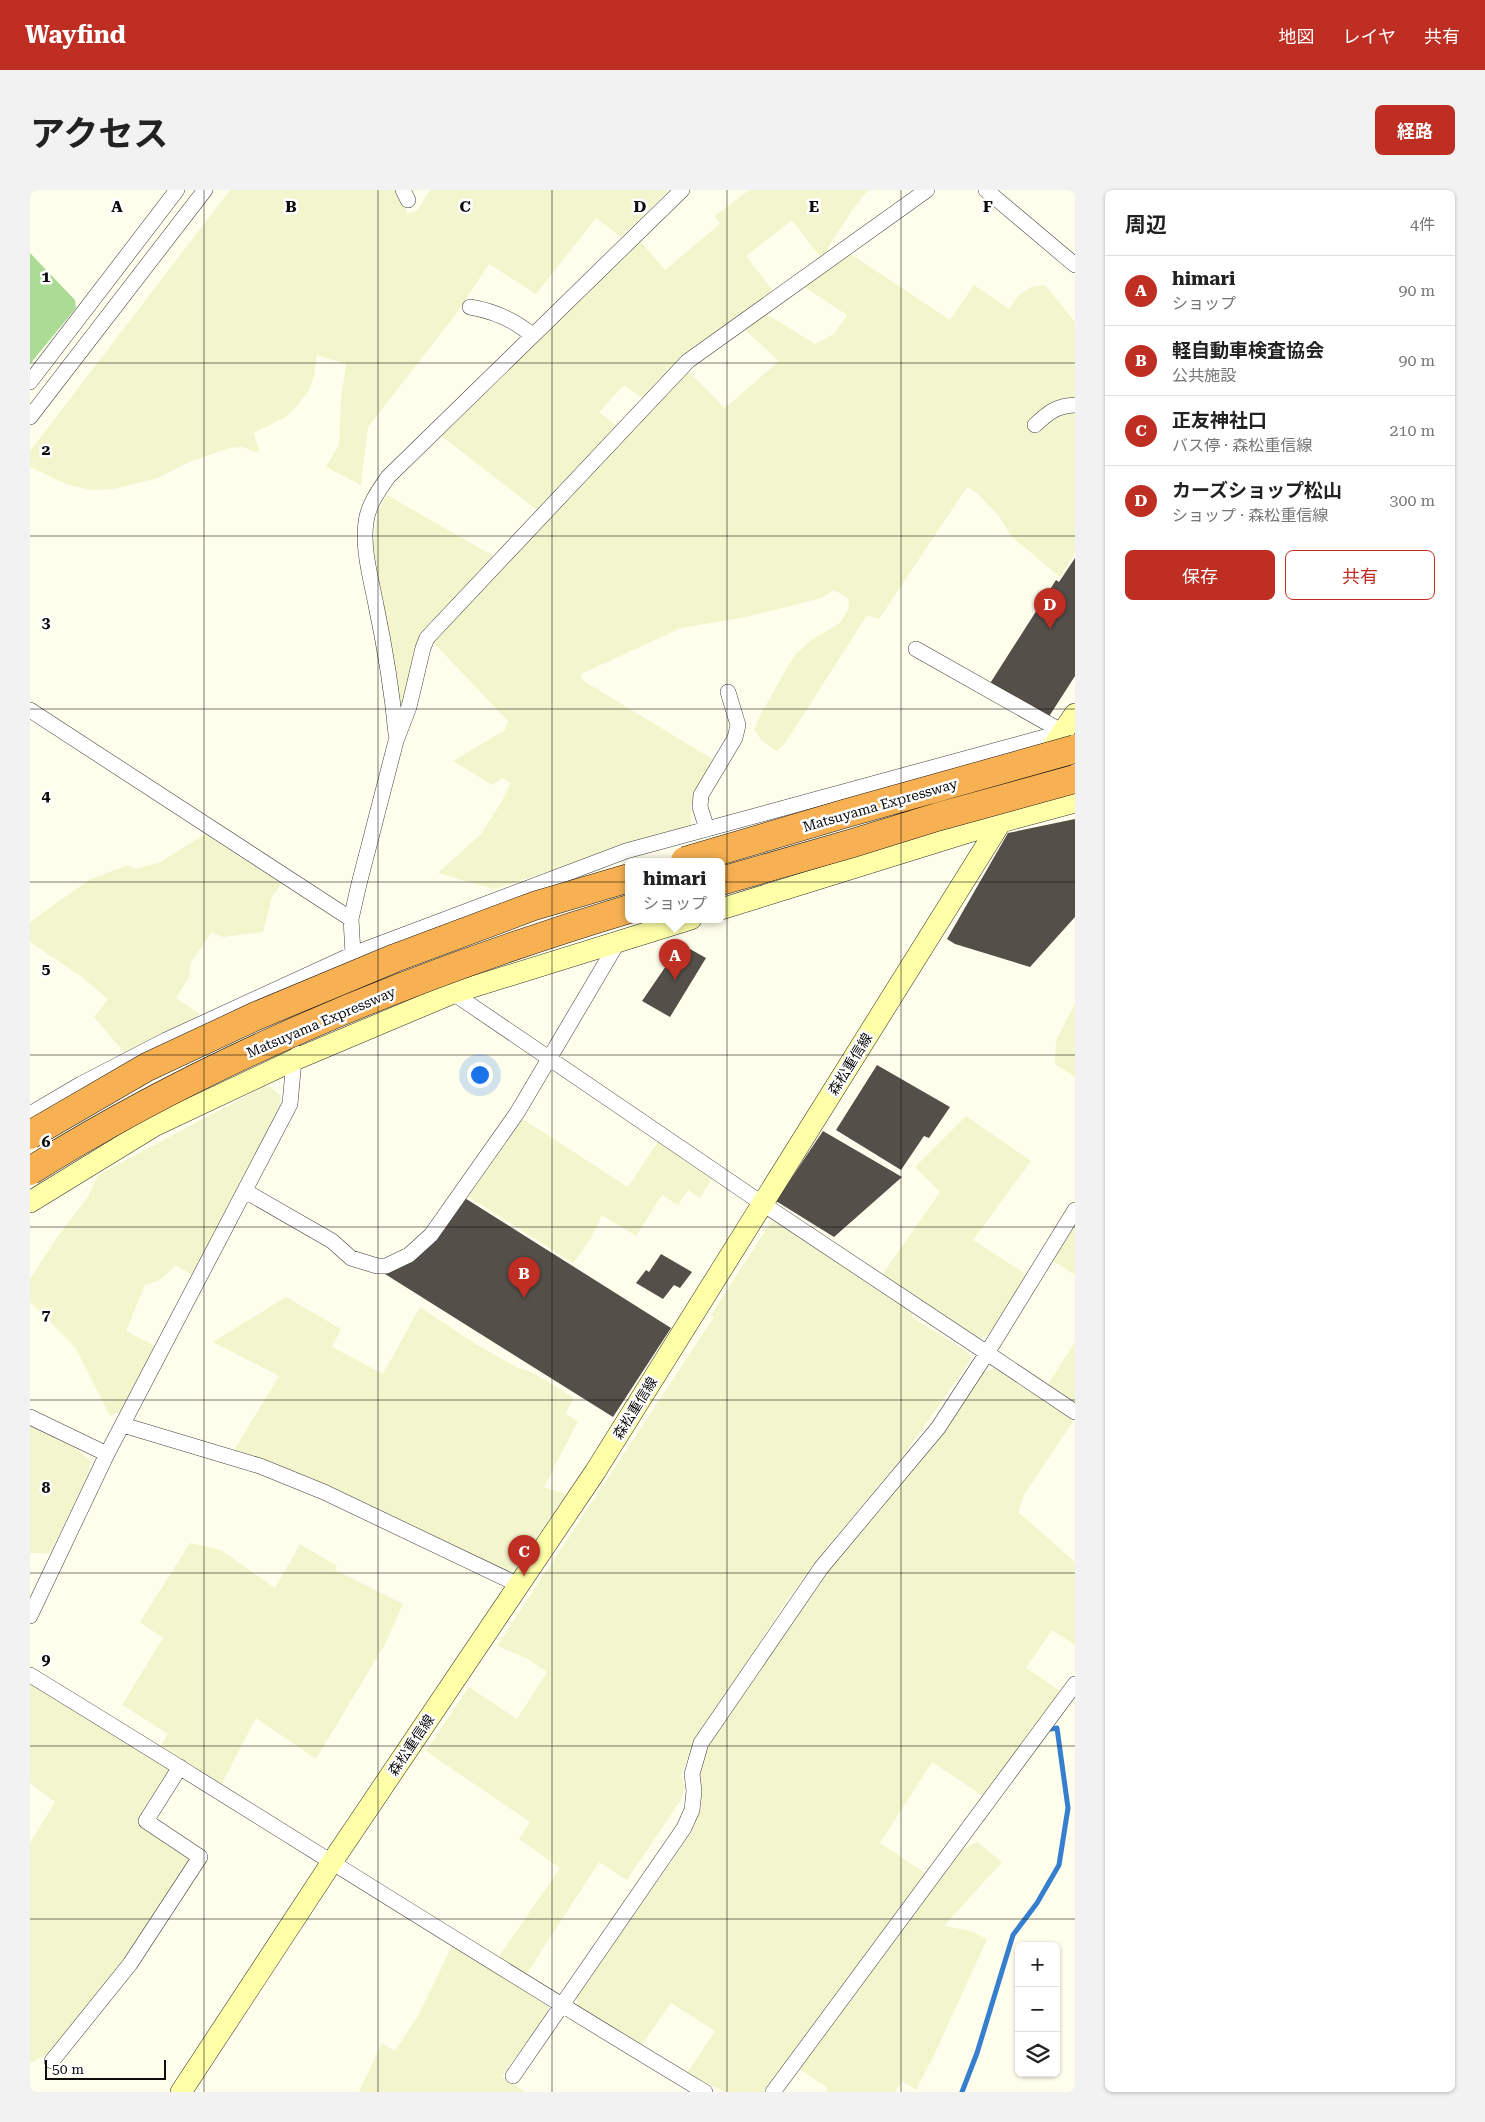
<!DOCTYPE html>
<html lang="ja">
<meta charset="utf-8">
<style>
:root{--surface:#fff;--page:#f2f2f2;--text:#222;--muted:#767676;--line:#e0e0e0;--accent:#be2e22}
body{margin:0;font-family:"Roboto Serif","Noto Sans JP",serif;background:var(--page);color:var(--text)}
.controls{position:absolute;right:15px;bottom:15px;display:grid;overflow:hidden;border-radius:8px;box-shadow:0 1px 4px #0004}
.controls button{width:45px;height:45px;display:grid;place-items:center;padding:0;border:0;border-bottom:1px solid var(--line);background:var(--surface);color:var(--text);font:25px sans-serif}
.scale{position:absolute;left:15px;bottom:12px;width:121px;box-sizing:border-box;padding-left:5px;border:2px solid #0c0c0c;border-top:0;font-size:14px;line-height:18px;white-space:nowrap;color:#0c0c0c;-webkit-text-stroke:4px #fff;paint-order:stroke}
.you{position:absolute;left:449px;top:884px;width:18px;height:18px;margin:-12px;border:4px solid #fff;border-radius:50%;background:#1a73e8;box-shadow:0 0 0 8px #1a73e833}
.badge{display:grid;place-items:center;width:32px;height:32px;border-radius:50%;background:var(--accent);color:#fff;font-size:16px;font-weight:700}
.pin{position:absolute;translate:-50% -41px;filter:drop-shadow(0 1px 2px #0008)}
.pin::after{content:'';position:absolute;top:26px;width:18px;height:15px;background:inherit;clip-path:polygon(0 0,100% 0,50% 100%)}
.popup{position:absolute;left:595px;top:668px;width:100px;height:65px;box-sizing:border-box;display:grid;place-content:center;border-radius:8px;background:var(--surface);filter:drop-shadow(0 1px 4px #0005);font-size:16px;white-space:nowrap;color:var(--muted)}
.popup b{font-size:19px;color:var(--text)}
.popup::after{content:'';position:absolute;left:50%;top:100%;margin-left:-10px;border:10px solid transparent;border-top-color:var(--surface)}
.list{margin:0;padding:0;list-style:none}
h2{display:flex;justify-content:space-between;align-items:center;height:65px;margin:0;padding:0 20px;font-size:21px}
h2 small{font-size:16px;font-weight:400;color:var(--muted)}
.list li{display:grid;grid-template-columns:32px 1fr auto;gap:15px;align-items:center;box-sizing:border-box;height:70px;padding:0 20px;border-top:1px solid var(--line)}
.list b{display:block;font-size:19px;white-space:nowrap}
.list p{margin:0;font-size:16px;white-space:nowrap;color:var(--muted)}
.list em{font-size:16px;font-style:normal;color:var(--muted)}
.actions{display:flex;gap:10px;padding:15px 20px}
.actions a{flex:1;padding:11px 0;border:1px solid var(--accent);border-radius:8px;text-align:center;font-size:18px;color:var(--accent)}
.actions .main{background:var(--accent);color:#fff}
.icon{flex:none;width:28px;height:28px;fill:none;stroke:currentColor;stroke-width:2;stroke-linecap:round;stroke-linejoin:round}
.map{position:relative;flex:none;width:1045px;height:1902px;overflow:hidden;border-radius:8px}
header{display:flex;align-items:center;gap:30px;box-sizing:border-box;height:70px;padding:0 25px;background:var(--accent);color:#fff}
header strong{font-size:24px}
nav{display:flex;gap:28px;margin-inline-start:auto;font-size:18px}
.intro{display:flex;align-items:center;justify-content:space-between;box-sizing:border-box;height:120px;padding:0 30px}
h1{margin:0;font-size:35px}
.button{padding:12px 22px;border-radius:8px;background:var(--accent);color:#fff;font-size:18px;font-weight:700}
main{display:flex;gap:30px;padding:0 30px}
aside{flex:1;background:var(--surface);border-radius:8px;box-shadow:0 1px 4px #0004}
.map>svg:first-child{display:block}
.farmland{fill:#f3f5cc}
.forest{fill:#abdb94}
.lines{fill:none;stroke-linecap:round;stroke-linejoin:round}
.stream{stroke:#367fcf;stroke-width:5}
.building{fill:#554f49}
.street-casing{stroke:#3f3f3f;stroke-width:16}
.secondary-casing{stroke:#2e2e2e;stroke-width:22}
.street{stroke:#fff;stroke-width:15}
.secondary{stroke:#feffa7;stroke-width:21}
.highway-bridge-casing{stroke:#1d1d1d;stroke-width:29;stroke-linecap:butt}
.highway-bridge{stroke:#f7b152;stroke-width:28}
.grid{fill:none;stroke:#0c0c0c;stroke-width:1;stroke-opacity:0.55}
.labels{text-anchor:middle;stroke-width:5;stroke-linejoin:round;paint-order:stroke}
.street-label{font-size:14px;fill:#0c0c0c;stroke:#fff}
.grid-label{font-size:16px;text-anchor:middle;font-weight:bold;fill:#0c0c0c;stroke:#fff;stroke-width:5;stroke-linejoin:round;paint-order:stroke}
</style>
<header>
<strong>Wayfind</strong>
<nav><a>地図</a><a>レイヤ</a><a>共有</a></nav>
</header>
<div class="intro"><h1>アクセス</h1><a class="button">経路</a></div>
<main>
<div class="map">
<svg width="1045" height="1902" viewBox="0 0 1045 1902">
<rect width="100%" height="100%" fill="#fffeec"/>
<path class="farmland" d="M 200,0 L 367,0 L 378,24 L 388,20 L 400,0 L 639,0 L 591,47 L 566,28 L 506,104 L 459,74 L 426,124 L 338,237 L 331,295 L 296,277 L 309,255 L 311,209 L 316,174 L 287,165 L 284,186 L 279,200 L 267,216 L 254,228 L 224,243 L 229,261 L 225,262 L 213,257 L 199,258 L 159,272 L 128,288 L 83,299 L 61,300 L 39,295 L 0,277 L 0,261 Z
M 719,0 L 838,0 L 821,22 L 799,56 L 795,66 L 791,68 L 762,30 L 716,66 L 743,101 L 615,210 L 594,195 L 569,222 L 589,238 L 510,322 L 410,245 L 609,50 L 635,80 L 690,34 L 685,26 Z
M 819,63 L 920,130 L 944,95 L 979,119 L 988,106 L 1001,97 L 1015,95 L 1045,132 L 1045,363 L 1030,387 L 981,346 L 969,326 L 947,303 L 937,297 L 849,429 L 837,425 L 756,552 L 747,561 L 731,550 L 724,539 L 733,520 L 764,466 L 780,451 L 810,433 L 819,418 L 818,408 L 804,400 L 791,408 L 761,416 L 716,427 L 651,438 L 551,484 L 552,490 L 684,570 L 665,604 L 661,616 L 661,636 L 464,699 L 408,683 L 451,644 L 472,611 L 481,593 L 472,588 L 462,595 L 423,571 L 475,540 L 478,531 L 401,450 L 657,180 L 695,218 L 749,171 L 715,140 L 736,124 L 785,154 L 804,144 L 817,125 L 773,96 Z
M 357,305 L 467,368 L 403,435 L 373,518 L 369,517 L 366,482 L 342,359 L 348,322 Z
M 175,644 L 251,694 L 242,707 L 233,742 L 193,747 L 182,742 L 161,772 L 159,787 L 146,808 L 169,823 L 168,826 L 95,864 L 64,827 L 78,809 L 52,787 L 0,752 L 0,732 L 59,690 L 98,675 L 105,679 L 129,673 Z
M 1045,814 L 1045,887 L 1025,874 L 1026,851 Z
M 235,896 L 240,897 L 249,904 L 251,910 L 249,918 L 162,1085 L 146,1075 L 130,1090 L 115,1095 L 96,1141 L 125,1156 L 91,1221 L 80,1226 L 45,1157 L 0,1112 L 0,1089 L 28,1046 L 58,1007 L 68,985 Z
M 488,926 L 598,997 L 629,950 L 683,987 L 670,1008 L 658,1000 L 648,1015 L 632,1005 L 606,1046 L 572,1025 L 560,1050 L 543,1073 L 433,1003 Z
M 936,926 L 1001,971 L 943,1050 L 997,1085 L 960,1143 L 951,1148 L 948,1148 L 852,1085 L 910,1002 L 885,977 Z
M 746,1031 L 882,1123 L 883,1128 L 938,1162 L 940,1171 L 871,1269 L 794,1361 L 759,1407 L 662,1557 L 651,1585 L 655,1598 L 650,1611 L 597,1690 L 569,1672 L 496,1785 L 468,1768 L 530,1678 L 489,1649 L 500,1632 L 396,1561 L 439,1497 L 487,1529 L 517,1482 L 498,1469 L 467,1456 L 684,1127 L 681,1125 L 741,1032 Z
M 1045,1034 L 1045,1085 L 1022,1070 Z
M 256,1107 L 311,1139 L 302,1157 L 353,1184 L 390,1117 L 444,1153 L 488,1178 L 504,1183 L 544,1208 L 535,1224 L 548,1231 L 514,1297 L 536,1304 L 485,1379 L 479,1382 L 203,1262 L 249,1186 L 183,1152 Z
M 1045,1152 L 1045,1212 L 1018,1194 Z
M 965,1178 L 1041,1228 L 1042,1233 L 994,1305 L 988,1322 L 1045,1372 L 1045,1455 L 1022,1440 L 996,1478 L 1030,1501 L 953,1606 L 902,1572 L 850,1653 L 895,1683 L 736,1902 L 695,1902 L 657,1883 L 685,1841 L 641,1813 L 611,1856 L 548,1817 L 546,1808 L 662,1642 L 671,1615 L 670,1584 L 677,1557 L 812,1362 L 908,1249 L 953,1183 Z
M 0,1236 L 45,1258 L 54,1265 L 60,1272 L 58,1285 L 20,1363 L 0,1363 Z
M 160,1353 L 191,1360 L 245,1398 L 270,1354 L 307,1376 L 305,1380 L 373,1414 L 355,1454 L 286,1569 L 226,1528 L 191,1595 L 131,1556 L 138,1544 L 92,1515 L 133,1448 L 110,1432 Z
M 0,1489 L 144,1580 L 112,1632 L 166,1667 L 106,1757 L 18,1864 L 0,1873 L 0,1653 L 25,1612 L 0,1593 Z
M 947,1652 L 972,1672 L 914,1736 L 941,1741 L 957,1749 L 905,1863 L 886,1900 L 872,1891 L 865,1902 L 795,1902 L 798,1898 L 769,1879 L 933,1659 Z
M 422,1756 L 518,1815 L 518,1823 L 472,1886 L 495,1902 L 329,1902 L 352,1853 L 365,1861 L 388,1826 Z"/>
<path class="forest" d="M 0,63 L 45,110 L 46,118 L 0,174 Z"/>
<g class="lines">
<path class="stream" d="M 932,1902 L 947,1863 L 983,1745 L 1007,1713 L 1029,1675 L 1038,1618 L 1027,1538 L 1021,1539"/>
</g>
<path class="building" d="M 1045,368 L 1045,486 L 1018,528 L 959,495 L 1026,390 L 1029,392 Z
M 1045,629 L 1045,727 L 1000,777 L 925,754 L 917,749 L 978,643 Z
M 651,754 L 676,768 L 640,827 L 612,811 Z
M 847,875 L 920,917 L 899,948 L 894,946 L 871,980 L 806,940 Z
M 793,941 L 872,987 L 804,1047 L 746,1011 Z
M 430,1005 L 641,1138 L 583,1227 L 347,1079 L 378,1064 Z
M 631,1064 L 662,1082 L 650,1098 L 644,1095 L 633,1109 L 606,1093 L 616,1080 L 619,1082 Z"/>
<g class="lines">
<defs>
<path id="street" d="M 373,0 L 378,10
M 956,0 L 1045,75
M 440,117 C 464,121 483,129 502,145
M 0,192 L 147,0
M 0,227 L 175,0
M 1005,235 C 1019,222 1026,216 1045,215
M 886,459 L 1033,542
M 0,520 L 321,729
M 366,544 C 362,501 355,458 346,415 C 341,389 332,358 336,332 C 338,315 349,300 358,287 L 652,0
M 677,639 L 670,617 L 671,605 L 705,548 L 708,535 L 698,502
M 308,790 L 323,764 L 321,729 L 329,694 L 366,551 L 379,517 L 393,458 L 397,448 L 658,171 L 897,0
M 423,803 L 733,1014 L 957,1163 L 1045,1020
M 0,924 L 51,894 L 136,850 L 323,764 L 596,661 L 1033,542
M 215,1001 L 302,1051 L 321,1068 L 347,1076 L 356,1076 L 379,1065 L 401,1045 L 487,923 L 588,752
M 0,1227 L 77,1264
M 93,1235 L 230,1276 L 294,1302 L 489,1395
M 0,1426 L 77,1264 L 260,914 L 264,870 L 268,863
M 0,1485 C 226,1623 448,1766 675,1902
M 22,1871 L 100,1774 L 170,1667 L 116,1631 L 150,1577
M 483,1886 L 654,1638 L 662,1620 L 664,1601 L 662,1584 L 671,1553 L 791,1378 L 908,1238 L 957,1163 L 1045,1222
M 743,1902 L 1045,1494"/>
<path id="secondary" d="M 691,719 L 971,632 L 1045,612
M 0,1012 L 124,936 L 264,870 L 423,803 L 661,729
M 151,1902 L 302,1672 L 565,1282 L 971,632 L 1045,524"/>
</defs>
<use href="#street" class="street-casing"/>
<use href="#secondary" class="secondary-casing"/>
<use href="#street" class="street"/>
<use href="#secondary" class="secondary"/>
<defs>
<path id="highway-bridge" d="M 655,671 L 817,623 L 1045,559
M 691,691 L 823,653 L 907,627 L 1045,589
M 0,945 L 117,877 L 226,826 L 365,768 L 504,716 L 599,688
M 0,981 C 185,865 390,782 599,719"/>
</defs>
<use href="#highway-bridge" class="highway-bridge-casing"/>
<use href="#highway-bridge" class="highway-bridge"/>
</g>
<path class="grid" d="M 174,0 L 174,1902M 348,0 L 348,1902M 522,0 L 522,1902M 697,0 L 697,1902M 871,0 L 871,1902M 0,173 L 1045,173M 0,346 L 1045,346M 0,519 L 1045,519M 0,692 L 1045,692M 0,865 L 1045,865M 0,1037 L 1045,1037M 0,1210 L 1045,1210M 0,1383 L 1045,1383M 0,1556 L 1045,1556M 0,1729 L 1045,1729"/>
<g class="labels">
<g class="street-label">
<text transform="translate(850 615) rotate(-16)" y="5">Matsuyama Expressway</text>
<text transform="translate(291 832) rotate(-23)" y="5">Matsuyama Expressway</text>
<text transform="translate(820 874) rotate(-58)" y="5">森松重信線</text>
<text transform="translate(605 1218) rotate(-58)" y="5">森松重信線</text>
<text transform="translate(381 1555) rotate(-56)" y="5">森松重信線</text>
</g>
</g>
<g class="grid-label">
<text x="87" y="22">A</text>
<text x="261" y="22">B</text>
<text x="435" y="22">C</text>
<text x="610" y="22">D</text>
<text x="784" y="22">E</text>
<text x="958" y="22">F</text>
<text x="16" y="92">1</text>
<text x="16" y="265">2</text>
<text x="16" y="438">3</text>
<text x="16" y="611">4</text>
<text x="16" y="784">5</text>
<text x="16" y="957">6</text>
<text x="16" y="1130">7</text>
<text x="16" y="1303">8</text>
<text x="16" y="1475">9</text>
</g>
</svg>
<div class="controls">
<button>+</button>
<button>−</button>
<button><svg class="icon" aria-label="layers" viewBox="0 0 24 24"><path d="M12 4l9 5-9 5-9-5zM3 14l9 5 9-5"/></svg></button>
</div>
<div class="scale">50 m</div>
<div class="you"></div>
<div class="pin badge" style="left:645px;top:790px">A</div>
<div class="popup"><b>himari</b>ショップ</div>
<div class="pin badge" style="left:494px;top:1108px">B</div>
<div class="pin badge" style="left:494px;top:1386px">C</div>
<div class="pin badge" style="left:1020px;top:439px">D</div>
</div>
<aside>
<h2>周辺<small>4件</small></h2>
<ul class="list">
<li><span class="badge">A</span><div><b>himari</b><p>ショップ</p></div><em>90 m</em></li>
<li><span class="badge">B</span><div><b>軽自動車検査協会</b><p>公共施設</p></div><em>90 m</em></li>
<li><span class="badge">C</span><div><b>正友神社口</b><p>バス停 · 森松重信線</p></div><em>210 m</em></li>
<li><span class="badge">D</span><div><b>カーズショップ松山</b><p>ショップ · 森松重信線</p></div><em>300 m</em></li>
</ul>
<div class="actions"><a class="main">保存</a><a>共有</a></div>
</aside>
</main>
